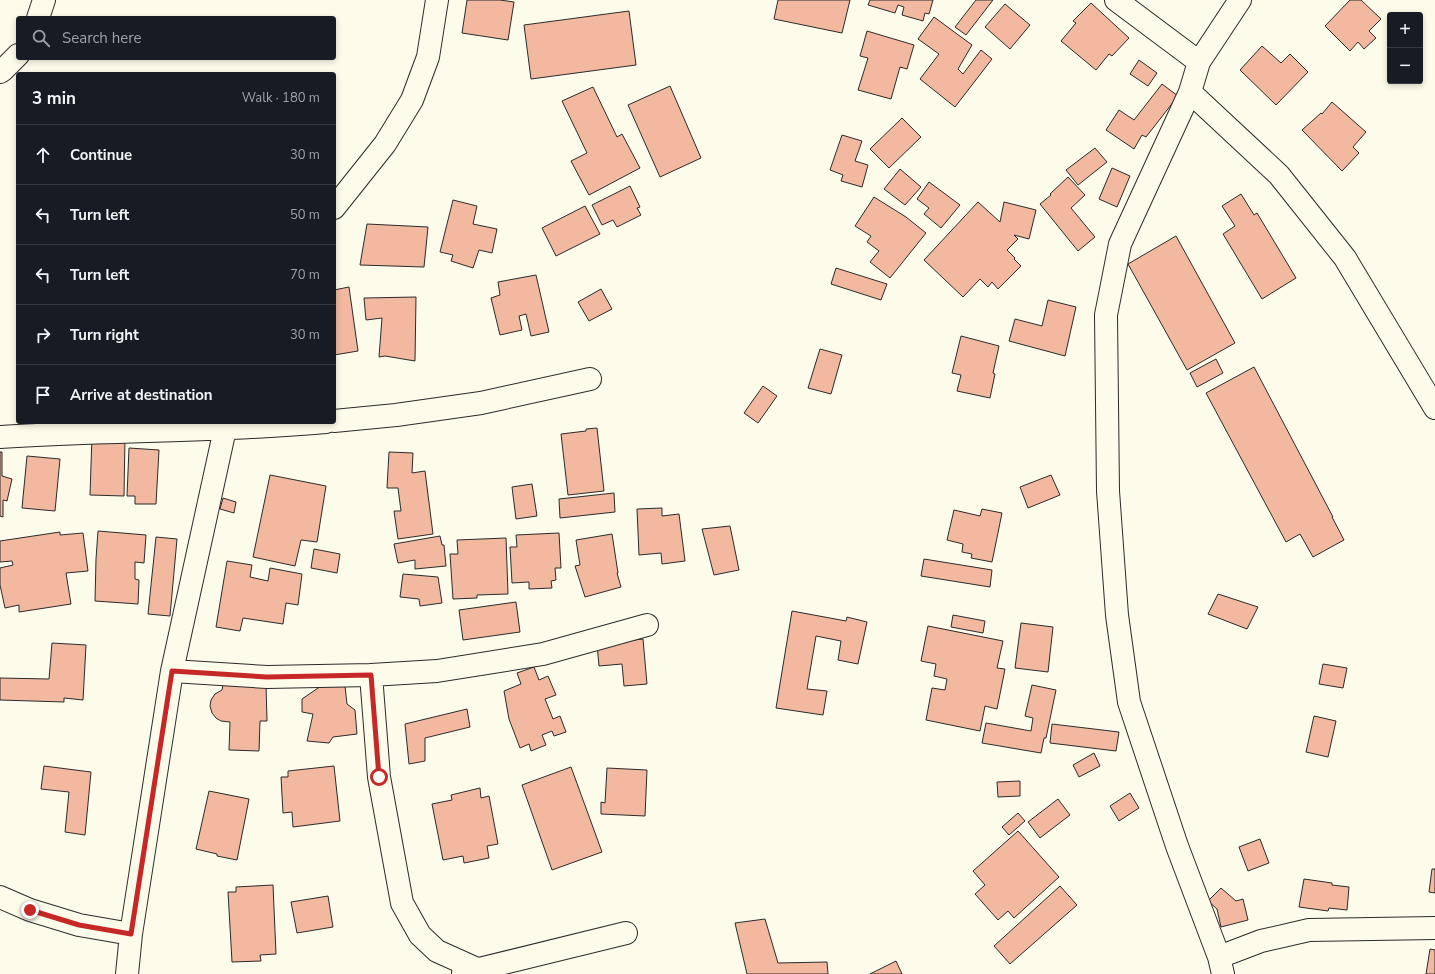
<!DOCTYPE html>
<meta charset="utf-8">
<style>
:root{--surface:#171b24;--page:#20242c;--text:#f1f3f6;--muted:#9ea1a6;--line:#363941}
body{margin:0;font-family:"Nunito Sans",sans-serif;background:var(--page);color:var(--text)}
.controls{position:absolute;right:12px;top:12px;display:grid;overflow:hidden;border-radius:4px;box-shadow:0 2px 6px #0003}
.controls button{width:36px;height:36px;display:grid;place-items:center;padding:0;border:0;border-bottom:1px solid var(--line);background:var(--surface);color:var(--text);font:20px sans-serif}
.stop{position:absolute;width:12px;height:12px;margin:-9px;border:3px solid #c62828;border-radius:50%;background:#fff}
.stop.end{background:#c62828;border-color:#fff;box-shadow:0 1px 4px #0008}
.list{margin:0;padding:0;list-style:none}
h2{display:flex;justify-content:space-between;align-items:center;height:52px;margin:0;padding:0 16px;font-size:17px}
h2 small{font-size:13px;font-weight:400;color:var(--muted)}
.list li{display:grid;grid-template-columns:26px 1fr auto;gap:12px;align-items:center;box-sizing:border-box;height:60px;padding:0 16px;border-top:1px solid var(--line)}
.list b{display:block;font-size:15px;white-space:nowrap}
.list em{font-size:13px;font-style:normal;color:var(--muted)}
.icon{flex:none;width:22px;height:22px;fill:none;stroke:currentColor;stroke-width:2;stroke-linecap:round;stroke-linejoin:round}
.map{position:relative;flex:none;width:1435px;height:974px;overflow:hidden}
.search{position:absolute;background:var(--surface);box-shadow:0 2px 6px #0003;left:16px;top:16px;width:320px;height:44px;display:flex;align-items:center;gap:10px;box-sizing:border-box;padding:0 14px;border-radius:4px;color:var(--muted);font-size:15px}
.panel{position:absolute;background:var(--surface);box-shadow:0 2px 6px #0003;left:16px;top:72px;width:320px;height:352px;border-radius:4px}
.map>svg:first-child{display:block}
.building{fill:#f2b8a0;stroke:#2b2b2b}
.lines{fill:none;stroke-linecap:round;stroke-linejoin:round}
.street-casing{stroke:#2b2b2b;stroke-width:24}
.street{stroke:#fdfbea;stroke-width:22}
.route{stroke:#c62828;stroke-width:5}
</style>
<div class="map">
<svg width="1435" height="974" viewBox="0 0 1435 974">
<rect width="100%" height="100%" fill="#fdfbea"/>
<path class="building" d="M 467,0 L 500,0 L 514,2 L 508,40 L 462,33 Z
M 778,0 L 850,0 L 842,33 L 774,19 Z
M 870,0 L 933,0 L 929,14 L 925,13 L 923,21 L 902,15 L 904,7 L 898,5 L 895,13 L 868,5 Z
M 976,0 L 993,0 L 966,35 L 955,27 Z
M 1350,0 L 1361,0 L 1381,19 L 1369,31 L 1376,38 L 1364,49 L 1358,42 L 1350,51 L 1325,26 Z
M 1091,3 L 1129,38 L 1112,56 L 1109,54 L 1096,70 L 1061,41 L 1076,23 L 1073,21 Z
M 1005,4 L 1030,25 L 1010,49 L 985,27 Z
M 629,11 L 636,65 L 531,79 L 524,25 Z
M 934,17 L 972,45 L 958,69 L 963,74 L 981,50 L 992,59 L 955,107 L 920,79 L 939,54 L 918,39 Z
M 867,31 L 914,45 L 907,69 L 900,67 L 891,99 L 858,90 L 868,58 L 860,56 Z
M 1262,46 L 1281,63 L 1290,54 L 1308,72 L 1276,105 L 1240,70 Z
M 1139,60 L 1157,73 L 1148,86 L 1130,74 Z
M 1162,84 L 1178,96 L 1146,137 L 1142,135 L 1134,149 L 1106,130 L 1119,110 L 1134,120 Z
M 670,86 L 701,158 L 660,177 L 628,105 Z
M 593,87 L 617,137 L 622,134 L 640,168 L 589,195 L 571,161 L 587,153 L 562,101 Z
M 1332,102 L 1366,132 L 1353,147 L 1359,153 L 1342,171 L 1302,130 L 1321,113 L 1322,114 Z
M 902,118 L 921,137 L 889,168 L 870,149 Z
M 842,135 L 862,141 L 855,161 L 868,165 L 862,187 L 841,181 L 843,175 L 830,170 Z
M 1095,148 L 1107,162 L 1078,185 L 1066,170 Z
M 1112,168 L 1130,176 L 1117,207 L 1099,199 Z
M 900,169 L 921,187 L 905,205 L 884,189 Z
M 1068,177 L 1085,195 L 1071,208 L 1095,237 L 1078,251 L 1040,204 L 1051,195 L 1050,194 Z
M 929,182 L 960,205 L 941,228 L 924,214 L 929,208 L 917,199 Z
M 630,186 L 640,207 L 637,208 L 641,215 L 617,227 L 613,220 L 602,225 L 592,205 Z
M 1241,194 L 1254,215 L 1257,213 L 1296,278 L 1262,299 L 1223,234 L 1235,226 L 1222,206 Z
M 874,197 L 906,217 L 926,233 L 890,278 L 870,262 L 879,251 L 867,242 L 871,236 L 855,226 Z
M 453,200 L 477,206 L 473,224 L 497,229 L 492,253 L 479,250 L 473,268 L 451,261 L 453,255 L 440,252 Z
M 978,202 L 1000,222 L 1004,202 L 1036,210 L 1029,239 L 1014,235 L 1018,239 L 1007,250 L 1015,258 L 1014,259 L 1021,266 L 998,289 L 992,282 L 988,287 L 980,279 L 963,297 L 924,260 Z
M 585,206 L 600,234 L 556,256 L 542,228 Z
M 367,224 L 428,227 L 424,267 L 360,265 Z
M 1176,236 L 1235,343 L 1187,370 L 1128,264 Z
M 836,268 L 887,284 L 881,300 L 831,284 Z
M 536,275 L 549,332 L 531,336 L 526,314 L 519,316 L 522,330 L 500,335 L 491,298 L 500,295 L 498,282 Z
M 349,287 L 358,351 L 334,355 L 334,290 Z
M 601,289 L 612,309 L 589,321 L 578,302 Z
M 416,297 L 415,361 L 385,356 L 379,357 L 382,318 L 366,320 L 364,298 Z
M 1048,300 L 1076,307 L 1065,356 L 1009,341 L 1015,319 L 1042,326 Z
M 961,336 L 999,346 L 993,373 L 995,374 L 990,398 L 957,391 L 961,375 L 952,373 Z
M 820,349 L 842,355 L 831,394 L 808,388 Z
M 1216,359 L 1223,373 L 1197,387 L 1190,373 Z
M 1254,367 L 1333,517 L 1332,517 L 1344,540 L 1313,557 L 1300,534 L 1286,542 L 1206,393 Z
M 763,386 L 777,396 L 758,423 L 744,413 Z
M 597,428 L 604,491 L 568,495 L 561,434 L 586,431 L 586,429 Z
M 92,436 L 125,437 L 124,496 L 90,495 Z
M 129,448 L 159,450 L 156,504 L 135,504 L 135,496 L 127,496 Z
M 0,452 L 2,452 L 2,476 L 12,479 L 7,501 L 3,500 L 3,517 L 0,516 Z
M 389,452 L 413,453 L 412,473 L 425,471 L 433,534 L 398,539 L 394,511 L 401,511 L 398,488 L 387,488 Z
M 27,456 L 60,459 L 55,511 L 22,508 Z
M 270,475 L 326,486 L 317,542 L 301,540 L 295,566 L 253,557 Z
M 1051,475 L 1060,495 L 1028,508 L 1020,487 Z
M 532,484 L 537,516 L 516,519 L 512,487 Z
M 614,493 L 615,512 L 560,518 L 559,499 Z
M 223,498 L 236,502 L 234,513 L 220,509 Z
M 662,508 L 662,516 L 679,514 L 685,561 L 662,564 L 661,553 L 639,555 L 637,509 Z
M 982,509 L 1002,513 L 992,562 L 971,558 L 972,554 L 962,552 L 963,544 L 947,540 L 954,510 L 980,516 Z
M 730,526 L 739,570 L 714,575 L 702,529 Z
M 98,531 L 146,535 L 144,563 L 135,562 L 135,579 L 139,580 L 138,604 L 95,601 L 96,559 Z
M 60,532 L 60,535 L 83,533 L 88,571 L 66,573 L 71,604 L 19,612 L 19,605 L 5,608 L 0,585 L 0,568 L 13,565 L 12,561 L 0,562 L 0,541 Z
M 559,533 L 561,568 L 555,568 L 556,580 L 551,581 L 552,588 L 529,589 L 529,582 L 512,583 L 510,547 L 517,547 L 516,535 Z
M 612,534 L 618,573 L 617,573 L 621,587 L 585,597 L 575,566 L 580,565 L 576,540 Z
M 440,536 L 442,545 L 444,545 L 446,566 L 415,569 L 415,560 L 398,563 L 394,544 Z
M 156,537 L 177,539 L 170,616 L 148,614 Z
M 506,538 L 508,594 L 477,595 L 477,598 L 453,599 L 450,554 L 458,554 L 457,540 Z
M 314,549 L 340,554 L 337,573 L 311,568 Z
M 924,559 L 992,570 L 990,587 L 921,576 Z
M 227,561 L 252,565 L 250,577 L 268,581 L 270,568 L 302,574 L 298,605 L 286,603 L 283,624 L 243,618 L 240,631 L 216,627 Z
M 403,574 L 438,577 L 442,603 L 420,606 L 419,599 L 400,597 Z
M 1218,594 L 1258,607 L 1247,629 L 1208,614 Z
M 516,602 L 520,632 L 463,640 L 459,610 Z
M 792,611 L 846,621 L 847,617 L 867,622 L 858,664 L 838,660 L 841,641 L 816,636 L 807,689 L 827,691 L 823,715 L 776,708 Z
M 953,615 L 985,621 L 983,633 L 951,627 Z
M 1021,623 L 1053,627 L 1048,672 L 1015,668 Z
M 928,626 L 1003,641 L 997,668 L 1005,669 L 997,709 L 985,706 L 980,731 L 926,720 L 932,688 L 945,690 L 947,679 L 934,676 L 936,664 L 921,661 Z
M 643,639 L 647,684 L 624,686 L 622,664 L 599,666 L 597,644 Z
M 52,643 L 86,645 L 83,700 L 64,698 L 64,702 L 0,700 L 0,678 L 49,679 Z
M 1323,664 L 1347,668 L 1343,688 L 1319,684 Z
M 534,667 L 539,680 L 548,676 L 556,695 L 545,699 L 553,719 L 560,716 L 566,732 L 554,736 L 552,731 L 542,735 L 546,745 L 531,751 L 529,744 L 520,748 L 509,719 L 504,691 L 521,684 L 517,673 Z
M 223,684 L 266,684 L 267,721 L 260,721 L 259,751 L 229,750 L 230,722 L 221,721 L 216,718 L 212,713 L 210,706 L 211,700 L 215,694 L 222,690 Z
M 1032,685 L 1056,690 L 1046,738 L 1044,738 L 1041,753 L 982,743 L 986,723 L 1031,731 L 1033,718 L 1025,716 Z
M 321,686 L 345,686 L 347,704 L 355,710 L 357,734 L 333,737 L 329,743 L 307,741 L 313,714 L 302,712 L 302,699 Z
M 467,709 L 470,727 L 425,738 L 425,761 L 409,764 L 405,724 Z
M 1314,716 L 1336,721 L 1328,757 L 1306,752 Z
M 1052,724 L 1119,732 L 1116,751 L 1050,743 Z
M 1094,753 L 1100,766 L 1079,777 L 1073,765 Z
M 44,766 L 91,772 L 85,835 L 65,832 L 69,792 L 41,789 Z
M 334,766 L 340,821 L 293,827 L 292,812 L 283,813 L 281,777 L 288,777 L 288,771 Z
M 571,767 L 602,852 L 552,870 L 522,785 Z
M 607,768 L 647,770 L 645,816 L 601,814 L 601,802 L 605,803 Z
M 1020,781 L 1020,796 L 998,797 L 997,782 Z
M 480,788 L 481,798 L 489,796 L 498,844 L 487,846 L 489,858 L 464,863 L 463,856 L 443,860 L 432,804 L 452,800 L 451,795 Z
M 209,791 L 249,799 L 237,860 L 217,856 L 217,854 L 196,849 Z
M 1130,793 L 1139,808 L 1119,821 L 1110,806 Z
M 1058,799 L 1070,815 L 1040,838 L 1028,822 Z
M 1018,813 L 1025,821 L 1009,835 L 1002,827 Z
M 1018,831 L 1059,877 L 1014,918 L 1008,911 L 998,920 L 975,894 L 985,885 L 973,871 Z
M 1260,839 L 1269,863 L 1248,871 L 1239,847 Z
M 1432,869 L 1435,869 L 1435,893 L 1429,892 Z
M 1304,879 L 1332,883 L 1332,885 L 1349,887 L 1347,910 L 1329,908 L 1328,911 L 1299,907 Z
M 273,885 L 276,954 L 260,955 L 261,961 L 232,962 L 228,892 L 236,892 L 236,887 Z
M 1060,886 L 1077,905 L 1010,964 L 994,946 Z
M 1221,888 L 1236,901 L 1243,899 L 1248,920 L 1221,927 L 1217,909 L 1208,901 Z
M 328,896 L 333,927 L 297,933 L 291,902 Z
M 765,919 L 778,963 L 827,962 L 828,974 L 747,974 L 735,923 Z
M 1430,949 L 1435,950 L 1435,974 L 1426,974 Z
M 896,961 L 902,974 L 870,974 Z"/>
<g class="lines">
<defs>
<path id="street" d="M 1116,0 L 1199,62
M 38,18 L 44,0
M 0,72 L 3,70 L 18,55
M 1190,92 L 1279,175 L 1345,258 L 1435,408
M 334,208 L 385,144 L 412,100 L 428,57 L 437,0
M 334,421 L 396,415 L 481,403 L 590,379
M 0,437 C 109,430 218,432 326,422
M 172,671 L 267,677 L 371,675 L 437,671 L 543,654 L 647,625
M 371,675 L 379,777 L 402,903 L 420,935 L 437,951 L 477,969
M 0,897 L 30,910 L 79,925 L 131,934
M 1219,957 L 1261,941 L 1309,930 L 1435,928
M 463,973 L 626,933
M 127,974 L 131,934 L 172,671 L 225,429 L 228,422
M 1223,974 L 1219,957 L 1177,846 L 1129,702 L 1117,615 L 1108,491 L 1106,315 L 1120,244 L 1190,92 L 1199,62 L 1240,0"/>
</defs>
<use href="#street" class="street-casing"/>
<use href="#street" class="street"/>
</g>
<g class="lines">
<path class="route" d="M 30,910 L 79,925 L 131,934 L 172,671 L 267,677 L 371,675 L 379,777"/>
</g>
</svg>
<div class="controls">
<button>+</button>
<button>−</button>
</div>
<div class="stop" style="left:379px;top:777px"></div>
<div class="stop end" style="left:30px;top:910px"></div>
<div class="search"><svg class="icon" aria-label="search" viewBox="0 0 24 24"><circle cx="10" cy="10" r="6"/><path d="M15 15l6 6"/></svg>Search here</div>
<section class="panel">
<h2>3 min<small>Walk · 180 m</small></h2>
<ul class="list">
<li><svg class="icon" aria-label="ahead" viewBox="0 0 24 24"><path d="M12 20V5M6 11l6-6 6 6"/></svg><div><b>Continue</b></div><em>30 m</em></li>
<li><svg class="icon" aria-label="left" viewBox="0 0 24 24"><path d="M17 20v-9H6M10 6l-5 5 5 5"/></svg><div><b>Turn left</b></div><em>50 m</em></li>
<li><svg class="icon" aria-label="left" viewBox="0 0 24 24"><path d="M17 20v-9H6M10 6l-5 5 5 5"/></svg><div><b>Turn left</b></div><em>70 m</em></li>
<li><svg class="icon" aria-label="right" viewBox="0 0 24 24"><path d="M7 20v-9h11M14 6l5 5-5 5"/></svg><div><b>Turn right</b></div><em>30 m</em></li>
<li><svg class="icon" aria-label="arrive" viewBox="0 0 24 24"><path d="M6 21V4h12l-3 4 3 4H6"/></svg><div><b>Arrive at destination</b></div></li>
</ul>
</section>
</div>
